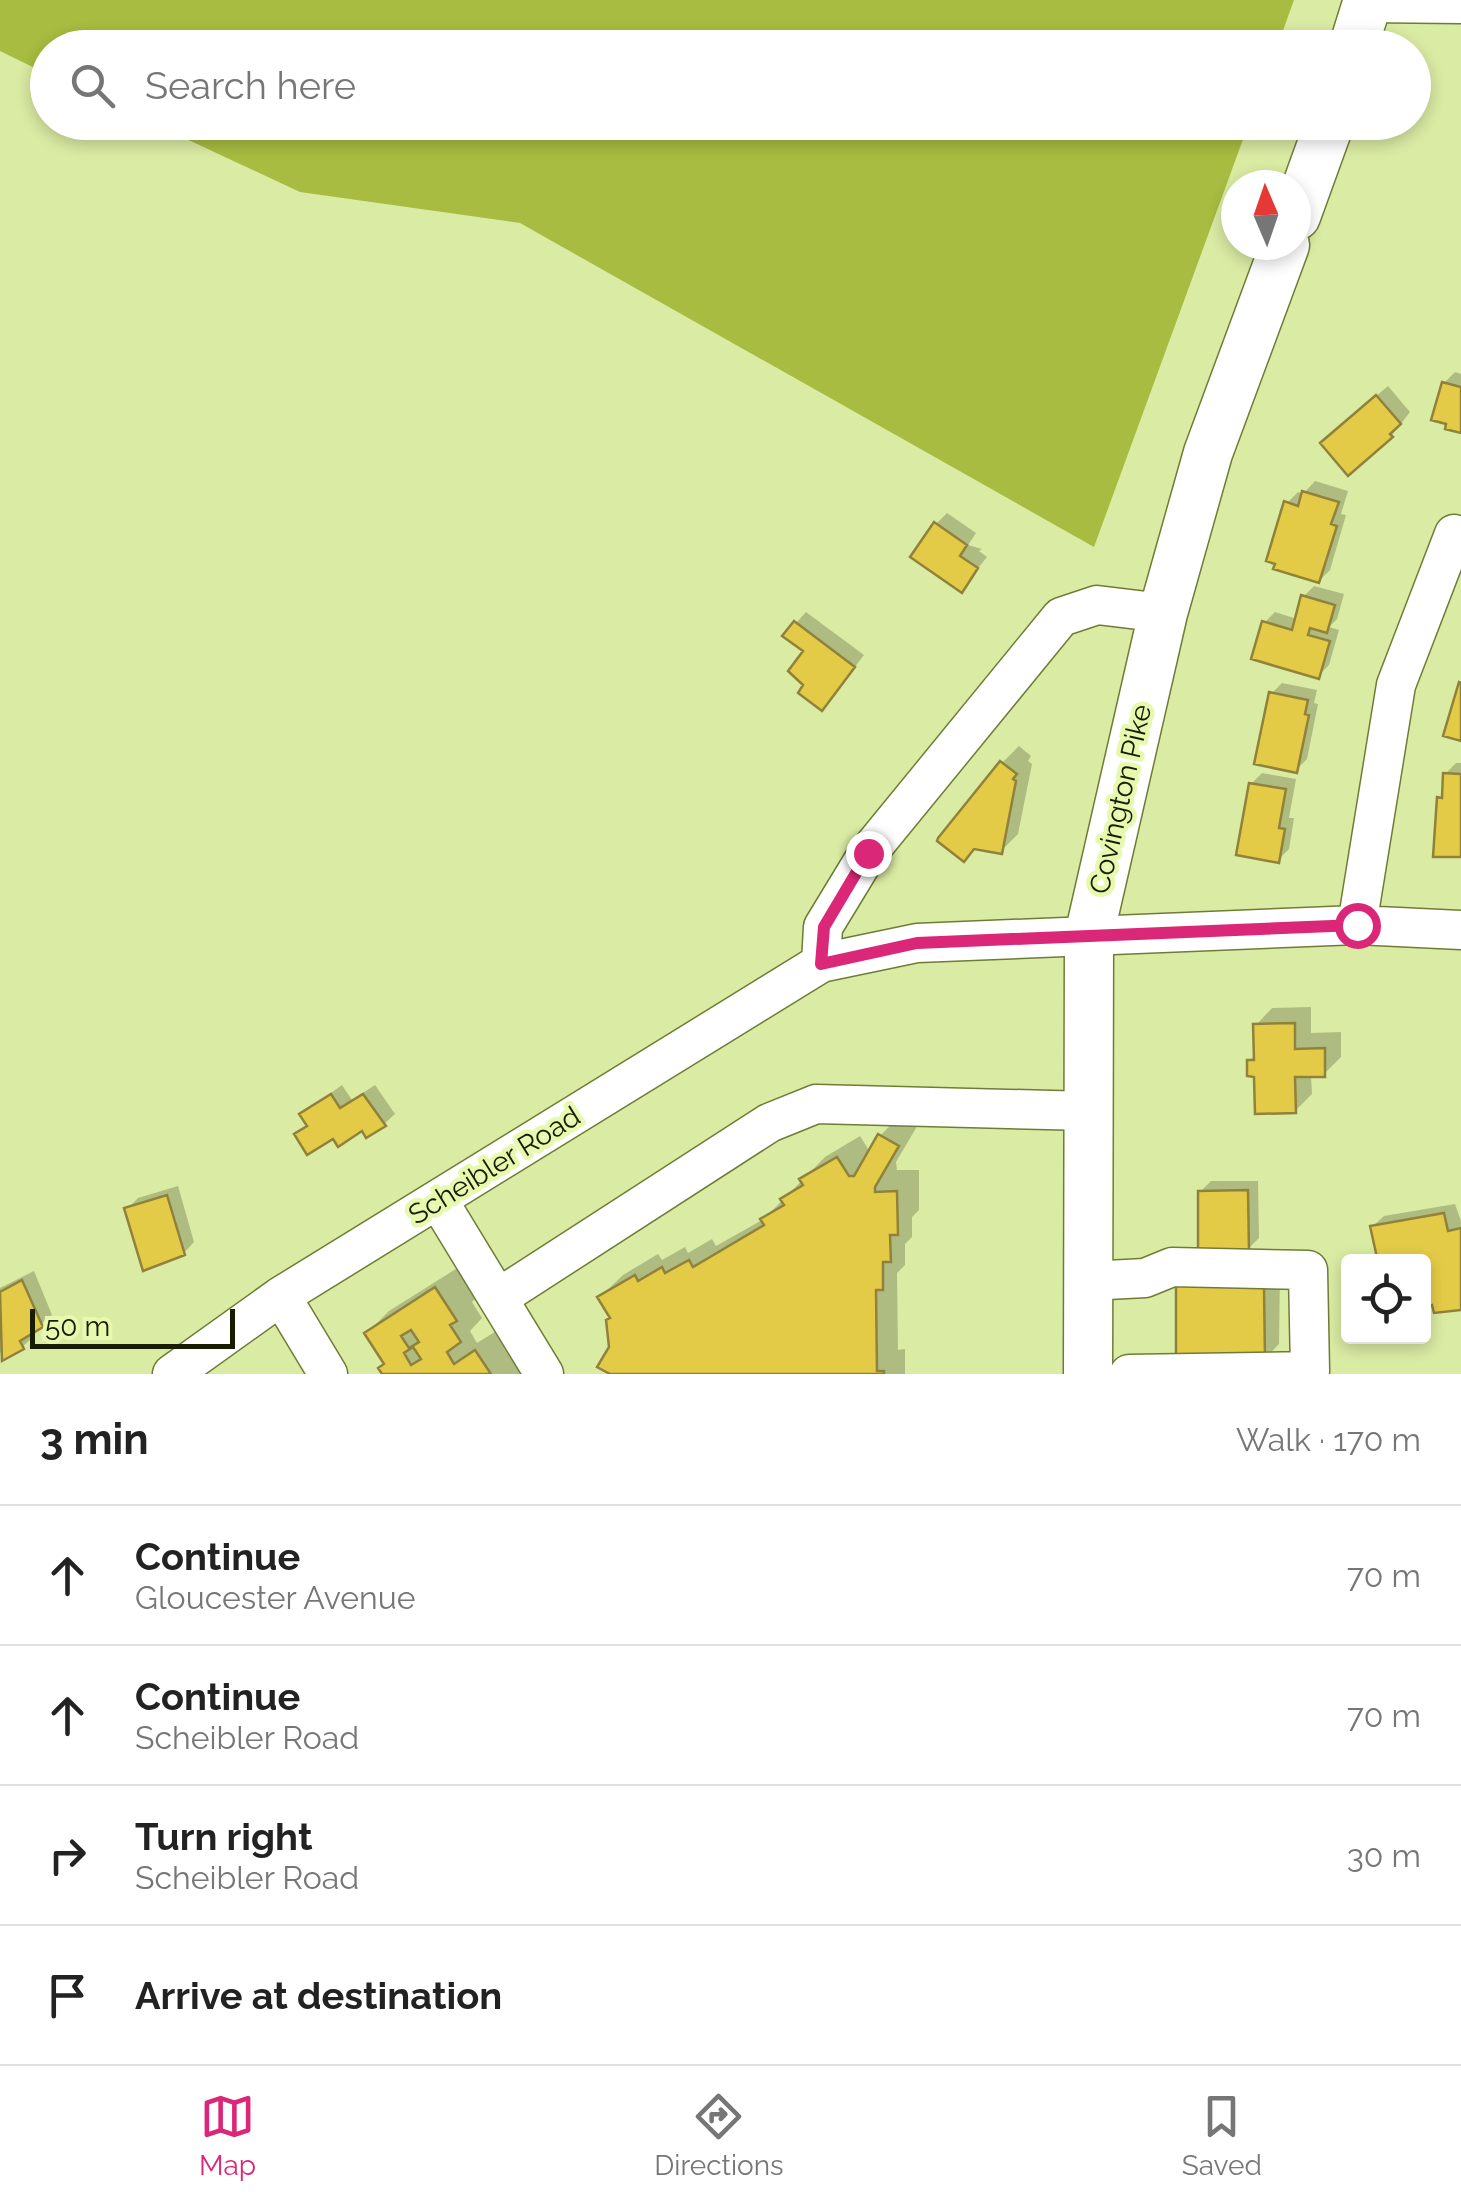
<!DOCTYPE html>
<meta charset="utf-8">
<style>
:root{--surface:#fff;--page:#f6f6f6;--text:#222;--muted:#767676;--line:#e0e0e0;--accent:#db2777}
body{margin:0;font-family:Raleway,sans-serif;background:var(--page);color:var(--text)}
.controls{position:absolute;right:30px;bottom:30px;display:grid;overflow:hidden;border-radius:10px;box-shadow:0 5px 15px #0003}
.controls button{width:90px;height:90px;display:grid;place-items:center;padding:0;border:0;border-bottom:2px solid var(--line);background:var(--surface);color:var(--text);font:50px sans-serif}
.compass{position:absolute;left:1221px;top:170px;width:90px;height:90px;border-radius:50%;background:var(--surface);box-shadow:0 5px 15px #0003;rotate:358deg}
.scale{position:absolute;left:30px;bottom:25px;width:205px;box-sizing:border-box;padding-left:10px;border:5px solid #181d02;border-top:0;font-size:28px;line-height:35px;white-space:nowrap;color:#181d02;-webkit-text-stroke:8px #e7f8af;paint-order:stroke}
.stop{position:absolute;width:30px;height:30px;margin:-22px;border:8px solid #db2777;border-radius:50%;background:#fff}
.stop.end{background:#db2777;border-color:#fff;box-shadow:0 2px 10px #0008}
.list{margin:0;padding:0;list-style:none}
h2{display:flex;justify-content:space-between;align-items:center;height:130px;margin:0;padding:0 40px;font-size:42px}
h2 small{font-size:32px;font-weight:400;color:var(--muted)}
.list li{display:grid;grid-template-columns:65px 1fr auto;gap:30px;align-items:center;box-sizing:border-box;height:140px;padding:0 40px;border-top:2px solid var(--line)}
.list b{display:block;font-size:38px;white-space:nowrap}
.list p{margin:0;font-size:32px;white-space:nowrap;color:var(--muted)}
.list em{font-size:32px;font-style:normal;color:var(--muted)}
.icon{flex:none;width:55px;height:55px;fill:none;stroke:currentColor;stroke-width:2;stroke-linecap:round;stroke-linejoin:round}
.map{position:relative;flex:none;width:1461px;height:1374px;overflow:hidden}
.search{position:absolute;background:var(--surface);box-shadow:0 5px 15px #0003;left:30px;right:30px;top:30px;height:110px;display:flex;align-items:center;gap:25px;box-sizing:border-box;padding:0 35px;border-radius:55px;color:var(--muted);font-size:38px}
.sheet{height:690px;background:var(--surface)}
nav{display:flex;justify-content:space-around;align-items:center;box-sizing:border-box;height:140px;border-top:2px solid var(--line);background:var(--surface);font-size:28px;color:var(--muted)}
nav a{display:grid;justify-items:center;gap:5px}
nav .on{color:var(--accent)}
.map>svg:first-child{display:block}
.forest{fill:#a7bc40}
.shadow{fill:#0003}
.building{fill:#e4cb47;stroke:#90823a;stroke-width:2.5;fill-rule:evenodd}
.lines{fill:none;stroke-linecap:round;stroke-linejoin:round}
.minor-casing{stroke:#6f7c37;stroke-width:41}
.major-casing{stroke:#6f7c37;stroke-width:51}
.minor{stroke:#fff;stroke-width:38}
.major{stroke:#fff;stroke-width:48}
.route{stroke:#db2777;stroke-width:12}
.labels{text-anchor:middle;stroke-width:9;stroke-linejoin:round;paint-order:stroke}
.street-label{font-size:28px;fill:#181d02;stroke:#e7f8af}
</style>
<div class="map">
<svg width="1461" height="1374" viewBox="0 0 1461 1374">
<rect width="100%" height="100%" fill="#daeba3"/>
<path class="forest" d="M 0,0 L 1294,0 L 1277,47 L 48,48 L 47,74 L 0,51 Z
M 152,123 L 1249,123 L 1094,547 L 520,223 L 300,192 Z"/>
<path class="shadow" d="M 1455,372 L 1461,374 L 1461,431 L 1444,383 Z
M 1388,386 L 1410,412 L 1392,435 L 1348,473 L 1334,432 Z
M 1315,481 L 1348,491 L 1341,514 L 1346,515 L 1330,570 L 1319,581 L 1287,503 L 1298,492 L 1303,494 Z
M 947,513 L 976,533 L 968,545 L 982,549 L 979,551 L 987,557 L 961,589 L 936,524 Z
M 1314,586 L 1344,594 L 1337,619 L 1329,627 L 1339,630 L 1329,665 L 1318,676 L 1264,623 L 1275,612 L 1297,619 L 1303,597 Z
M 806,612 L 864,655 L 832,697 L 806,651 L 796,623 Z
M 1282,683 L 1317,690 L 1314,703 L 1318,704 L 1307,759 L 1296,770 L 1271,694 Z
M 1019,746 L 1031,756 L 1028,761 L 1032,764 L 1018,834 L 1001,851 L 975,846 L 1002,763 Z
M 1456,763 L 1461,763 L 1461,855 L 1439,799 L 1444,793 L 1445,774 Z
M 1262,773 L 1296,779 L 1289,818 L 1294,818 L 1289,849 L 1278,860 L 1251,784 Z
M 1311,1007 L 1311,1033 L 1341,1032 L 1341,1057 L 1324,1074 L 1311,1075 L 1312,1094 L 1295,1111 L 1256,1074 L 1249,1061 L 1256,1054 L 1256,1025 L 1272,1008 Z
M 342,1085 L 352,1100 L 375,1085 L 395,1114 L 384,1124 L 333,1135 L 297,1135 L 308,1123 L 302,1114 Z
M 902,1113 L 919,1123 L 896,1162 L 897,1170 L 919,1170 L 919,1210 L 912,1217 L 912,1237 L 905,1244 L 905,1265 L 897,1273 L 898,1350 L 905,1349 L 905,1374 L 615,1374 L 612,1317 L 600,1297 L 623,1275 L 658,1254 L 662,1260 L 685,1247 L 688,1253 L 712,1239 L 716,1246 L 764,1219 L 825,1157 L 860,1136 L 870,1152 L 880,1136 Z
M 1211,1181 L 1258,1181 L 1259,1238 L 1248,1249 L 1200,1192 Z
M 178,1186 L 194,1242 L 184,1253 L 127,1209 L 138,1198 Z
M 1455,1204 L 1461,1221 L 1461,1307 L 1434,1302 L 1424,1304 L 1424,1262 L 1373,1226 L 1384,1216 Z
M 459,1267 L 478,1296 L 472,1302 L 482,1318 L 470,1331 L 477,1343 L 498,1330 L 527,1374 L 385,1374 L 386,1363 L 367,1333 L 389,1311 Z
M 1280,1270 L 1279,1344 L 1262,1362 L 1180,1282 Z
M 34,1271 L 52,1315 L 31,1332 L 33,1337 L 22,1347 L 3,1357 L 0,1352 L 0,1288 Z"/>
<path class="building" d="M 1442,382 L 1461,387 L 1461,433 L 1445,429 L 1446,424 L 1431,420 Z
M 1376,395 L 1401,424 L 1390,434 L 1393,437 L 1348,476 L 1320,443 Z
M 1302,491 L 1339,502 L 1331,524 L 1337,526 L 1319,583 L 1273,569 L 1275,564 L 1266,561 L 1284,501 L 1298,506 Z
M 934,522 L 967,545 L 960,556 L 978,568 L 962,593 L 910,557 Z
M 1301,595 L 1335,605 L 1327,633 L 1310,628 L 1308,635 L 1330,641 L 1319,679 L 1251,659 L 1262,621 L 1292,630 Z
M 794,621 L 855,667 L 822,711 L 798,693 L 803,685 L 788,671 L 803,651 L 782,636 Z
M 1459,682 L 1461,683 L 1461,741 L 1443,736 Z
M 1269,692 L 1308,700 L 1305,714 L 1309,715 L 1297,773 L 1254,764 Z
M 1000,761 L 1017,774 L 1013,779 L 1016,781 L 1002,854 L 974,849 L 964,862 L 937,841 L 938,838 Z
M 1443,773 L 1461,774 L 1461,857 L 1433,857 L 1437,797 L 1442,798 Z
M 1249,783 L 1286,789 L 1279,828 L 1285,829 L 1279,863 L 1236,855 Z
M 1295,1023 L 1295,1049 L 1325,1048 L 1325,1077 L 1295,1077 L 1296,1113 L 1255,1114 L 1254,1077 L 1247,1076 L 1247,1060 L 1254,1060 L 1253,1024 Z
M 331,1094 L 340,1108 L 363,1094 L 386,1126 L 366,1138 L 362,1131 L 338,1147 L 333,1139 L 307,1155 L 294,1134 L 307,1126 L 299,1114 Z
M 878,1134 L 899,1146 L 875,1187 L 875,1192 L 897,1191 L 898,1235 L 890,1235 L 891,1262 L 883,1262 L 883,1290 L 876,1290 L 877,1371 L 884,1371 L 884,1374 L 610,1374 L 597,1367 L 609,1347 L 606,1320 L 610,1318 L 597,1297 L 635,1275 L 638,1281 L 662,1267 L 665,1273 L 689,1260 L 693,1267 L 764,1225 L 760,1219 L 784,1205 L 780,1199 L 803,1185 L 799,1179 L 837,1157 L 849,1176 L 854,1176 Z
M 1248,1190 L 1249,1252 L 1198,1252 L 1198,1191 Z
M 167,1195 L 185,1255 L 143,1271 L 124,1208 Z
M 1444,1213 L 1448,1231 L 1461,1228 L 1461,1310 L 1434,1313 L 1432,1305 L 1424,1307 L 1424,1262 L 1378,1262 L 1370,1226 Z
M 22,1280 L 43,1327 L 20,1341 L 24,1349 L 2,1361 L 0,1292 Z
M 1176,1284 L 1264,1288 L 1265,1359 L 1176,1355 Z
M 435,1287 L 457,1321 L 450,1325 L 461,1342 L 447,1352 L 454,1364 L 475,1350 L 491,1374 L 382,1374 L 378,1368 L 384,1364 L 364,1333 ZM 411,1330 L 419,1342 L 409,1348 L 401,1336 ZM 413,1347 L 421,1359 L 411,1365 L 404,1353 Z"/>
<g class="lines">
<defs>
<path id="minor" d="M 1367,3 L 1461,4
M 1357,925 L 1396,685 L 1454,534
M 821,963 L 823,927 L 868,853 L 1061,617 L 1097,605 L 1163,613
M 438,1200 L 544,1374
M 1088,1281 L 1145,1278 L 1172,1267 L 1308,1270 L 1310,1371 L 1129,1374
M 281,1296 L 328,1374
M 498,1298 L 769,1123 L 816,1104 L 1089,1111
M 172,1374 L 281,1296 L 821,963 L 917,943 L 1357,925 L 1461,930"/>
<path id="major" d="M 1353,48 L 1368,0
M 1296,216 L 1330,122
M 1088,1374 L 1089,936 L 1163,613 L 1208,453 L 1285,245"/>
</defs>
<use href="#minor" class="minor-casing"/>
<use href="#major" class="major-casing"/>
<use href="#minor" class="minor"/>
<use href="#major" class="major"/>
</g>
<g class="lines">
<path class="route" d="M 868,853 L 824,927 L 821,964 L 917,943 L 1357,925"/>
</g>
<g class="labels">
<g class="street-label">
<text transform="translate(1120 799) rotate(-77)" y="10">Covington Pike</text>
<text transform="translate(494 1165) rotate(-32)" y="10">Scheibler Road</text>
</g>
</g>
</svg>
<div class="controls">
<button><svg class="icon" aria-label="locate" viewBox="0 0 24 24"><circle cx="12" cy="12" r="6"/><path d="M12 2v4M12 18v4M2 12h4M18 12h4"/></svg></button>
</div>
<svg class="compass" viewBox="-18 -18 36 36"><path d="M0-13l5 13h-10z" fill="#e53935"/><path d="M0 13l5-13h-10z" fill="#767676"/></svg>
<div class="scale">50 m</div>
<div class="stop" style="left:1357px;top:925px"></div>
<div class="stop end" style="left:868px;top:853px"></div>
<div class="search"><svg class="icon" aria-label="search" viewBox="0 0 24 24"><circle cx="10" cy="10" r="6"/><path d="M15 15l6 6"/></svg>Search here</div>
</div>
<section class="sheet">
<h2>3 min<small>Walk · 170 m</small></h2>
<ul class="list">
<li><svg class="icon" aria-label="ahead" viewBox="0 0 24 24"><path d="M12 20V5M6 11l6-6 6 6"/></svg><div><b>Continue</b><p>Gloucester Avenue</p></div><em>70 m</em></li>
<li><svg class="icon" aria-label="ahead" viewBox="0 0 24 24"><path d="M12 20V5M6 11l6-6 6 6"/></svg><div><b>Continue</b><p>Scheibler Road</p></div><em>70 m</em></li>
<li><svg class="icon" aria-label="right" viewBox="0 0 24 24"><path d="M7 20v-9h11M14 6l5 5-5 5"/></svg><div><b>Turn right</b><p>Scheibler Road</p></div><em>30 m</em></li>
<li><svg class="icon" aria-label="arrive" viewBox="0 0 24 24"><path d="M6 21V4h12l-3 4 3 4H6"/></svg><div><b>Arrive at destination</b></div></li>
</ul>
</section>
<nav>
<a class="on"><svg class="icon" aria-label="map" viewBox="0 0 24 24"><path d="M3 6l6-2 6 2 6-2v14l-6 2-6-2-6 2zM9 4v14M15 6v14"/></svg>Map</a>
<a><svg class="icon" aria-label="directions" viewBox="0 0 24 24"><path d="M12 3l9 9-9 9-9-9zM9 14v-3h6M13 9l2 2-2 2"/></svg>Directions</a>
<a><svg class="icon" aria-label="saved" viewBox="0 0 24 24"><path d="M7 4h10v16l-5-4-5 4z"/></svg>Saved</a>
</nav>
